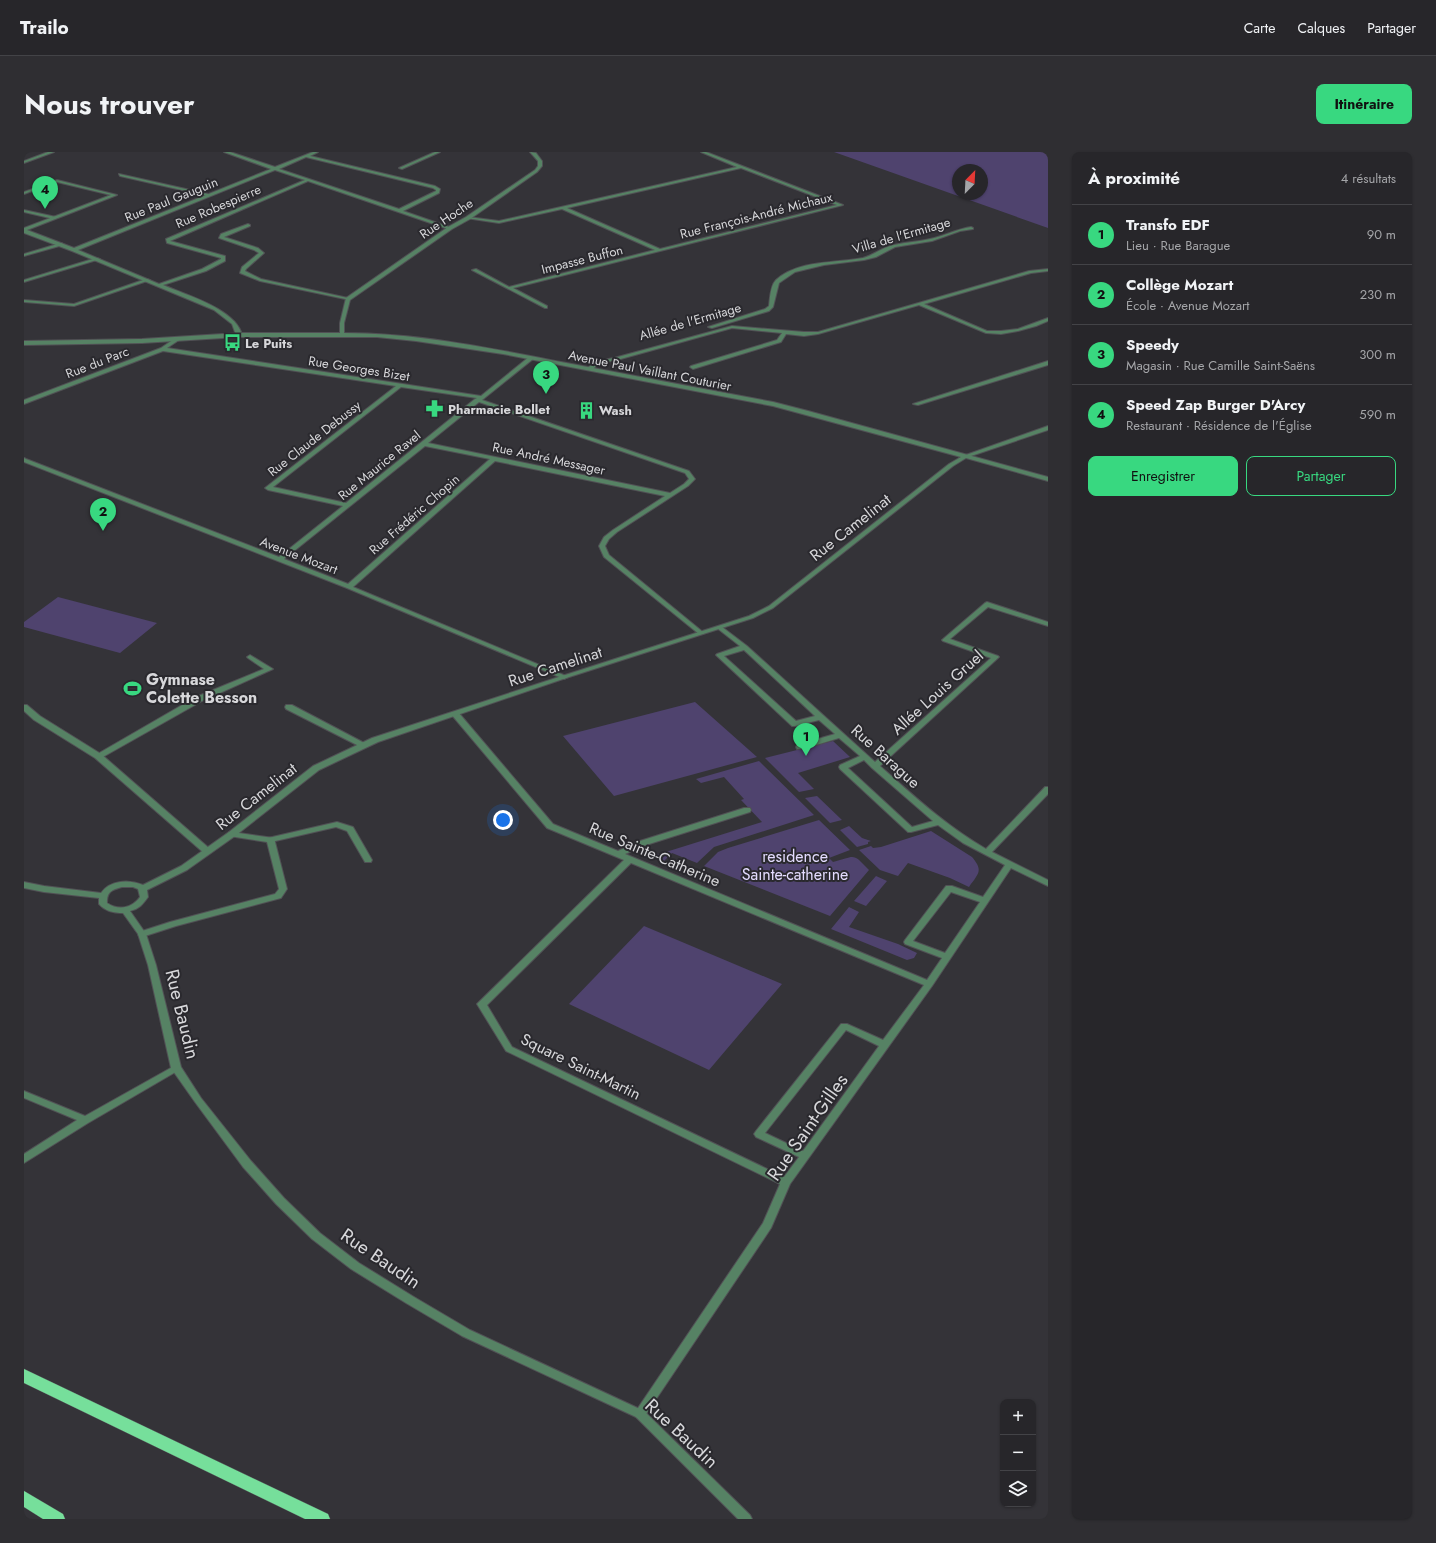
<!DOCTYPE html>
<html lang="fr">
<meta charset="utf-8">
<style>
:root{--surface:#27262a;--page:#2f2e32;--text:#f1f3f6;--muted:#a4a5a8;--line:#434347;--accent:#38d880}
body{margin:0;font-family:Jost,sans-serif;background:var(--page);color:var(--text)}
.controls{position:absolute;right:12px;bottom:12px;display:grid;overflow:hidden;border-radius:8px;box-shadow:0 1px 3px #0004}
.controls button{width:36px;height:36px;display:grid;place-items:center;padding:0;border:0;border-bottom:1px solid var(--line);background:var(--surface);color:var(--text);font:20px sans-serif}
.compass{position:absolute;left:928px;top:12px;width:36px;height:36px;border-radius:50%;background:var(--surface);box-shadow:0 1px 3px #0004;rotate:24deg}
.you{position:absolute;left:479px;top:668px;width:14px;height:14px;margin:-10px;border:3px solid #fff;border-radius:50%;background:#1a73e8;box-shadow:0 0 0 6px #1a73e833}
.badge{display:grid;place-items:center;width:26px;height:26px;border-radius:50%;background:var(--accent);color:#111;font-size:13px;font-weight:700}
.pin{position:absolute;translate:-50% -33px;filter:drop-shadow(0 1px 2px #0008)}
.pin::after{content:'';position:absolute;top:21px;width:14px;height:12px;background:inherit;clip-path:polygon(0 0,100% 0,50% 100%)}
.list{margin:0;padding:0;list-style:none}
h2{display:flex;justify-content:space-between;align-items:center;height:52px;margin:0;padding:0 16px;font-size:17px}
h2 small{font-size:13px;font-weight:400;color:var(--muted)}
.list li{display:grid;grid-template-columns:26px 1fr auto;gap:12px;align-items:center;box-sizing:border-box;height:60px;padding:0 16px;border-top:1px solid var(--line)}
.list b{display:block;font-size:15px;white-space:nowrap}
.list p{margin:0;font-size:13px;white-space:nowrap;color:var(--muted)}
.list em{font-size:13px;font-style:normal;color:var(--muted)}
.actions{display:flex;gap:8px;padding:12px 16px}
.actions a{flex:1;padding:9px 0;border:1px solid var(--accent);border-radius:8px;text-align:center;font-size:14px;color:var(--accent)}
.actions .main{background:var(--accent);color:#111}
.icon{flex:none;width:22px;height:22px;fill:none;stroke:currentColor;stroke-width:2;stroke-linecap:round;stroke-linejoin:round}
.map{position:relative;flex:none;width:1024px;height:1367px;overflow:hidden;border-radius:8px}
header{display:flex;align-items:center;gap:24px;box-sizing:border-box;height:56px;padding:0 20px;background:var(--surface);border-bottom:1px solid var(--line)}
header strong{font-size:19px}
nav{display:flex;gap:22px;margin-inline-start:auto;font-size:14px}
.intro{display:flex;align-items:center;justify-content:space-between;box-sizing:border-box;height:96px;padding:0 24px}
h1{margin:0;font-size:28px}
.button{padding:10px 18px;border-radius:8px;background:var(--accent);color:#111;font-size:14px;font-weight:700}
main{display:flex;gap:24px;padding:0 24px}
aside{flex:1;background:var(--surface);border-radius:8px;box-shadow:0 1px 3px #0004}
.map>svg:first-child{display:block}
.green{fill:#4f436e;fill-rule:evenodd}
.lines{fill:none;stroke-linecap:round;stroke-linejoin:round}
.service-casing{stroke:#515155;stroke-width:2}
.minor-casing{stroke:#515155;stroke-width:2}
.tertiary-casing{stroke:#515155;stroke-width:2}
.trunk-casing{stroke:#515155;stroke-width:1}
.service{fill:#568264;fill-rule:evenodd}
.minor{fill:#568264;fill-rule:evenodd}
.tertiary{fill:#568264;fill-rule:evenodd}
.trunk{fill:#76df9b;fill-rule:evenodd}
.labels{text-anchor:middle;stroke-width:4;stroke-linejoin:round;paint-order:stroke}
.far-street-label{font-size:13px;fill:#d7d7da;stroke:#2a292e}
.far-poi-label{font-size:13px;font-weight:bold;fill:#d7d7da;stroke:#2a292e;text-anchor:start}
.street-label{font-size:16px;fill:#d7d7da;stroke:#2a292e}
.poi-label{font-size:16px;font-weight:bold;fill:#d7d7da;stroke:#2a292e;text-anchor:start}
.park-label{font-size:16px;fill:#e4dcff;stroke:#2a292e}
.near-street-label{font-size:19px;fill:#d7d7da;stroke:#2a292e}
</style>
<header>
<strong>Trailo</strong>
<nav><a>Carte</a><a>Calques</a><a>Partager</a></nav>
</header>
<div class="intro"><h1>Nous trouver</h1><a class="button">Itinéraire</a></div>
<main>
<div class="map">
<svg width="1024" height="1367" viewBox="0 0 1024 1367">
<rect width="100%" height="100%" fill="#343338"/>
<path class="green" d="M 810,0 L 1024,0 L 1024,76 ZM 934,18 L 958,18 L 958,42 L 934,42 Z
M 34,445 L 133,471 L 96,501 L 0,475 L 0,470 Z
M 671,550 L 733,605 L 590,644 L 539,584 Z
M 809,589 L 826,605 L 774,621 L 790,637 L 775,640 L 741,606 Z
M 735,609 L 790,663 L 690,695 L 673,711 L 648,701 L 640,709 L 629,704 L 738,670 L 717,648 L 720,647 L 700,625 L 677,631 L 672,627 Z
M 793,644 L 818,668 L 806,671 L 781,646 Z
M 795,668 L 826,698 L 805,706 L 809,710 C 832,704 828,700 845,718 L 806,764 L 680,714 L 694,700 L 704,696 Z
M 825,674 L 838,686 L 847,689 L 844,690 L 844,692 L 833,695 L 816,678 Z
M 907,679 L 948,705 C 960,719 954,722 945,735 L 926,726 L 884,711 L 874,724 L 856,718 L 835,698 L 847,694 L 849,696 L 857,695 Z
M 852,724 L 863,729 L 842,754 L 830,749 Z
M 825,755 L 835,760 L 825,775 L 874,792 L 893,801 L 890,806 L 883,808 L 807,777 Z
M 620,774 L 758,832 L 685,918 L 545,852 Z"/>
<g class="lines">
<defs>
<path id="service" d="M 411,0 L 416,0 L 378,17 L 375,16 Z
M 95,22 L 184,42 L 186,43 L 184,44 L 96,24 Z
M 0,58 L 32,65 L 32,66 L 30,67 L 0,60 Z
M 37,91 L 39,92 L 39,93 L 0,104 L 0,102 Z
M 72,106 L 76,107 L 0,130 L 0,128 Z
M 122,127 L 126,128 L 50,154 L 0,150 L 0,148 L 50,152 Z
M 1024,209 L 1024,213 L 894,253 L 889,252 Z
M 226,503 L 249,517 L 178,549 L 77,606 L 74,606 L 70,604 L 172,545 L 240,517 L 224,506 L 223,505 Z
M 262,553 L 268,553 L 344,593 L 343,595 L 337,595 L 262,557 L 261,555 Z
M 313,670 L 329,675 L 348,708 L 347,710 L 341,710 L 323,679 L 312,675 L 247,690 L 243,688 L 244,686 Z"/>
<path id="minor" d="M 24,0 L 30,0 L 0,11 L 0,9 Z
M 200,0 L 206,0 L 251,15 L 289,0 L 294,0 L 286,4 L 411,34 L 416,37 L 415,41 L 379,59 L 428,76 L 424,77 L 284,29 L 146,89 L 201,104 L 201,109 L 182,119 L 139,133 C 162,143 212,157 218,183 L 215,185 L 212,183 L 208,172 L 190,158 L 48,99 L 0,81 L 0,76 L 87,43 L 33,30 L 0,42 L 0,40 L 33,28 L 93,43 L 3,78 L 50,96 L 247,17 ZM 282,5 L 409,36 L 412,38 L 412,39 L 375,57 L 255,17 ZM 251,18 L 281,28 L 142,87 L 143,91 L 197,106 L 197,107 L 178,117 L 135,132 L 54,98 Z
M 677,0 L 682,0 L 819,53 L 489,136 L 523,154 L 523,156 L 521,156 L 448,118 L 452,117 L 485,135 L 631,98 L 538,57 L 475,71 L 442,66 L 444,65 L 475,69 L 713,15 ZM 717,16 L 813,53 L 636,97 L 543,56 Z
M 224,72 L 226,73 L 226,74 L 200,85 L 234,96 L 240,101 L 222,117 L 221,119 L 237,127 L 324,146 L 326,147 L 326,148 L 236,129 L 216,121 L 218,115 L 235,101 L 230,98 L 195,86 L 197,82 Z
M 947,75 L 949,76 L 949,77 L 936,79 L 908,89 L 871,95 L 852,105 L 840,108 L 800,113 L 771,120 L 755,131 L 749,155 L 745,159 L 688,176 L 684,175 L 741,157 L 745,154 C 746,147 746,134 752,128 C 774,108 812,111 839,106 C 850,103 859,95 870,93 C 882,90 894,90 906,87 C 920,84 933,77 947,75 Z
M 1024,117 L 1024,119 L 1007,121 L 900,152 L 963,179 L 977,179 L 994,177 L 1024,166 L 1024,169 L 1012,174 L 994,179 L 977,182 L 962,181 L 895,153 L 794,182 L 780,184 L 762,182 L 757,190 L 669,217 L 666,215 L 667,214 L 753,188 L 758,181 L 708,176 L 593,208 L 577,211 L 567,218 L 562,217 L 573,209 L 590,206 L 708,174 L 780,180 L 794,180 L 1005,119 Z
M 153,185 L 156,187 L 155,188 L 143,196 L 457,244 L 505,205 L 509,205 L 509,207 L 458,248 L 665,319 L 671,327 L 664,334 L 593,380 L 585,387 L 581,394 L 585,403 L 680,481 L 679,482 L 675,482 L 580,405 L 575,394 L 580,385 L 589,378 L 641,344 L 471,309 L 329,435 L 542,524 L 544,525 L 540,527 L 323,436 L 0,310 L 0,306 L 2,307 L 255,405 L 319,354 L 244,338 L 241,336 L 372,234 L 139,199 L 0,252 L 0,248 L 137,196 ZM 377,235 L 453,246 L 451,247 L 322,351 L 249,335 ZM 455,250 L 661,321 L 665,327 L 660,332 L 646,341 L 404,291 ZM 401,294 L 466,307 L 324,432 L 260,407 Z
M 1024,274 L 1024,278 L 944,305 L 939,304 Z
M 963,450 L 1024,470 L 1024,474 L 964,455 L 926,487 L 974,504 L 975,505 L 856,614 C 890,644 922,674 962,697 L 1021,635 L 1024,635 L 1024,642 L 968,700 L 1024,728 L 1024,734 L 987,716 L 908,834 L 766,1032 L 747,1076 L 620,1265 L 616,1267 L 612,1265 L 610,1262 L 612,1259 L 739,1071 L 756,1032 L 482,899 L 453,852 L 455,850 L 600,708 L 523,676 L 427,562 L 428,560 L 434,560 L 529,672 L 594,699 L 616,689 L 720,656 L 726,656 L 727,658 L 726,660 L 622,693 L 601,702 L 903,828 L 918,806 L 881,792 L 880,790 L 881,788 L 922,734 L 928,734 L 959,745 L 981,713 L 939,691 L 914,673 L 887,680 L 884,680 L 816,617 L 815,615 L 816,613 L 836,604 L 815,586 L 779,597 L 773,597 L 772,595 L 773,593 L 811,582 L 795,568 L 771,574 L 768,574 L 693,504 L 692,503 L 693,502 L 716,494 L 693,476 L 696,474 L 698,475 L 723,494 L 799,563 L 851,610 L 967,506 L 919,489 L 918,488 L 961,451 ZM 720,498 L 791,564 L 772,569 L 700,504 ZM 840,608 L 848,616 L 909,669 L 888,675 L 824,616 ZM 607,711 L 900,833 L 859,888 L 823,872 L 817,872 L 732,979 L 730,982 L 732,985 L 775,1005 L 760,1025 L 488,895 L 463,853 ZM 927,740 L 956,750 L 921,801 L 889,789 ZM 822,878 L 855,894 L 779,999 L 741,981 Z
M 0,553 L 3,553 L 16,564 L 77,602 L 186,697 L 187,699 L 186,701 L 180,701 L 71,606 L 10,568 L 0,559 Z
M 205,680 L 208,680 L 250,686 L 263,737 L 257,746 L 152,774 L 121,784 L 115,784 L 114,782 L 115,780 L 146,770 L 251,742 L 255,737 L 243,690 L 205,684 L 204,682 Z
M 152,913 L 155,914 L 157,916 L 155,918 L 64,971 L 0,1011 L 0,1002 L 53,968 L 0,946 L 0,939 L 61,964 Z"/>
<path id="tertiary" d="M 506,0 L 512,1 L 518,9 L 518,14 L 513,20 L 446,67 L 428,77 L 326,148 L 320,171 L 320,181 C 393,181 466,196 537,210 C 608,223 678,237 749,250 L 784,259 L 1024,325 L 1024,329 L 942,306 L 929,314 L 749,456 L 729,466 L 542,526 L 354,590 L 295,618 L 211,684 L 163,718 L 123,738 L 124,745 C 119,752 115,757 106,759 L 122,782 L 132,813 L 157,915 L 177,946 L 227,1009 L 260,1046 L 296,1081 L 335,1111 L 390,1145 L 446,1178 L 620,1259 L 726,1363 L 728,1367 L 714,1367 L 612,1265 L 438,1184 L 382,1151 L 327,1117 L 288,1087 L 252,1052 L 219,1015 L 171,950 L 147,916 L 124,813 L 114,782 L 99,761 C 90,761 81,759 75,752 L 75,746 L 20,740 L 0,736 L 0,730 L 20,734 L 77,741 C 86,728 105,727 119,733 L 157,714 L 205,680 L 289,614 L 348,586 L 538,524 L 725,464 L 745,454 L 925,312 L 937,305 L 749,254 L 479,202 L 392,189 L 353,185 L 215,185 L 118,191 L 0,193 L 0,189 L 118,187 L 215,181 L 316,181 L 316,171 L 322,146 L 424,75 L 442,65 L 511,18 L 514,14 L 514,9 ZM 98,735 L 109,735 L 114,737 L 116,745 C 108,756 95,759 83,751 C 83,739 88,738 98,735 Z"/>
<path id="trunk" d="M 0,1217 L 304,1362 L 306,1367 L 281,1367 L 0,1231 Z
M 0,1339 L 39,1362 L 41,1367 L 19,1367 L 0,1355 Z"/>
</defs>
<use href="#service" class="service-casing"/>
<use href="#minor" class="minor-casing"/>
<use href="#tertiary" class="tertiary-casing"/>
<use href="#trunk" class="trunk-casing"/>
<use href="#service" class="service"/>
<use href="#minor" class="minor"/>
<use href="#tertiary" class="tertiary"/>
<use href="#trunk" class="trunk"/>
</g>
<defs>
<symbol id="bus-bare" viewBox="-9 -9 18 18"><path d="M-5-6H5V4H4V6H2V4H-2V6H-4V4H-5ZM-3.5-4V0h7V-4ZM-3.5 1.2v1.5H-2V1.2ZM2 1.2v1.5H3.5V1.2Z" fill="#38d880" stroke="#2a292e" stroke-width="2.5" paint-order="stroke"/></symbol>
<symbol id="pharmacy-bare" viewBox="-9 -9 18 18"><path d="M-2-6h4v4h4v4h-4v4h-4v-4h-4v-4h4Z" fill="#38d880" stroke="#2a292e" stroke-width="2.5" paint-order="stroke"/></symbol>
<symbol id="building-bare" viewBox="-9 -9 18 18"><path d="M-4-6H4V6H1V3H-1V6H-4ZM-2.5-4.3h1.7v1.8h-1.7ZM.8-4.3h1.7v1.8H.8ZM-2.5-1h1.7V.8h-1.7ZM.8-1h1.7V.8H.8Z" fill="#38d880" stroke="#2a292e" stroke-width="2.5" paint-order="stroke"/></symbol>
<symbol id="stadium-bare" viewBox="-9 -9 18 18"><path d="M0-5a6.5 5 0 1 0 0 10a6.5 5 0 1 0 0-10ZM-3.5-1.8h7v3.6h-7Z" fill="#38d880" stroke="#2a292e" stroke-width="2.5" paint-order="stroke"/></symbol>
</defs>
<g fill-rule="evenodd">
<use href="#bus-bare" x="196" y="178" width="25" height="25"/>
<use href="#pharmacy-bare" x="398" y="244" width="25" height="25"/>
<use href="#building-bare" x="550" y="246" width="25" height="25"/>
<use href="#stadium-bare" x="96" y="524" width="25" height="25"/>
</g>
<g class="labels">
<g class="far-street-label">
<text transform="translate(147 47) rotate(-22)" y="5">Rue Paul Gauguin</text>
<text transform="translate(194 54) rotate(-23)" y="5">Rue Robespierre</text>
<text transform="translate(732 63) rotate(-14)" y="5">Rue François-André Michaux</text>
<text transform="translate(422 66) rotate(-34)" y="5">Rue Hoche</text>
<text transform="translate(877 83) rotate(-16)" y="5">Villa de l'Ermitage</text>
<text transform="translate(558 107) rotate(-14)" y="5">Impasse Buffon</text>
<text transform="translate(666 169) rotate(-16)" y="5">Allée de l'Ermitage</text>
<text transform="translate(73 210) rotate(-21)" y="5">Rue du Parc</text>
<text transform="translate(335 216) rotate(9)" y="5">Rue Georges Bizet</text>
<text transform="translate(626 218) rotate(11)" y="5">Avenue Paul Vaillant Couturier</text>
<text transform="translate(290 286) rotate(-38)" y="5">Rue Claude Debussy</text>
<text transform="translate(525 306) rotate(12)" y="5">Rue André Messager</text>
<text transform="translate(355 313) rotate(-39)" y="5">Rue Maurice Ravel</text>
<text transform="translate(390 362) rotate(-41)" y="5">Rue Frédéric Chopin</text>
<text transform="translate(275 403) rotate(21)" y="5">Avenue Mozart</text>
</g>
<g class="far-poi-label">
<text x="221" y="196">Le Puits</text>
<text x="424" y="262">Pharmacie Bollet</text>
<text x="575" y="263">Wash</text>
</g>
<g class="street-label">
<text transform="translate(826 375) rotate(-38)" y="6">Rue Camelinat</text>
<text transform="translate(531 514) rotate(-18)" y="6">Rue Camelinat</text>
<text transform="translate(913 540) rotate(-42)" y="6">Allée Louis Gruel</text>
<text transform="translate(862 604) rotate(42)" y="6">Rue Barague</text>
<text transform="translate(232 644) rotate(-38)" y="6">Rue Camelinat</text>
<text transform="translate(631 702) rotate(23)" y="6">Rue Sainte-Catherine</text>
<text transform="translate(557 914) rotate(26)" y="6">Square Saint-Martin</text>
</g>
<g class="poi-label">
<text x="122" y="533">Gymnase<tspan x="122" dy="18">Colette Besson</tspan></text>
</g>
<g class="park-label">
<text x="771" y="710">residence<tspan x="771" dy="18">Sainte-catherine</tspan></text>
</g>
<g class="near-street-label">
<text transform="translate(159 862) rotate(76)" y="7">Rue Baudin</text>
<text transform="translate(783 975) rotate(-55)" y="7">Rue Saint-Gilles</text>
<text transform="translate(357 1106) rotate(34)" y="7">Rue Baudin</text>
<text transform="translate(658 1281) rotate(43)" y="7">Rue Baudin</text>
</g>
</g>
</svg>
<div class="controls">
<button>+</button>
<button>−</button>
<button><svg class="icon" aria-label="layers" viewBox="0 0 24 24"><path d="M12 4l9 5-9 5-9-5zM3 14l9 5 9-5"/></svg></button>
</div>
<svg class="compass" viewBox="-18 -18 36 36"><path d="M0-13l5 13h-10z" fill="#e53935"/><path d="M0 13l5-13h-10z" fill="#a4a5a8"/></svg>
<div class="you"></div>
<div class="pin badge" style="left:782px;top:604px">1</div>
<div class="pin badge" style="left:79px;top:379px">2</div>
<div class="pin badge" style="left:522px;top:242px">3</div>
<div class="pin badge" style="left:21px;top:57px">4</div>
</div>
<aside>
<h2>À proximité<small>4 résultats</small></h2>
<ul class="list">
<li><span class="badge">1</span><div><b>Transfo EDF</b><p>Lieu · Rue Barague</p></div><em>90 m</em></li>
<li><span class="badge">2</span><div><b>Collège Mozart</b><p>École · Avenue Mozart</p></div><em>230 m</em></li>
<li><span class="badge">3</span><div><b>Speedy</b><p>Magasin · Rue Camille Saint-Saëns</p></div><em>300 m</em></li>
<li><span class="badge">4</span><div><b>Speed Zap Burger D'Arcy</b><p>Restaurant · Résidence de l'Église</p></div><em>590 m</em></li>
</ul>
<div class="actions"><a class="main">Enregistrer</a><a>Partager</a></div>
</aside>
</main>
